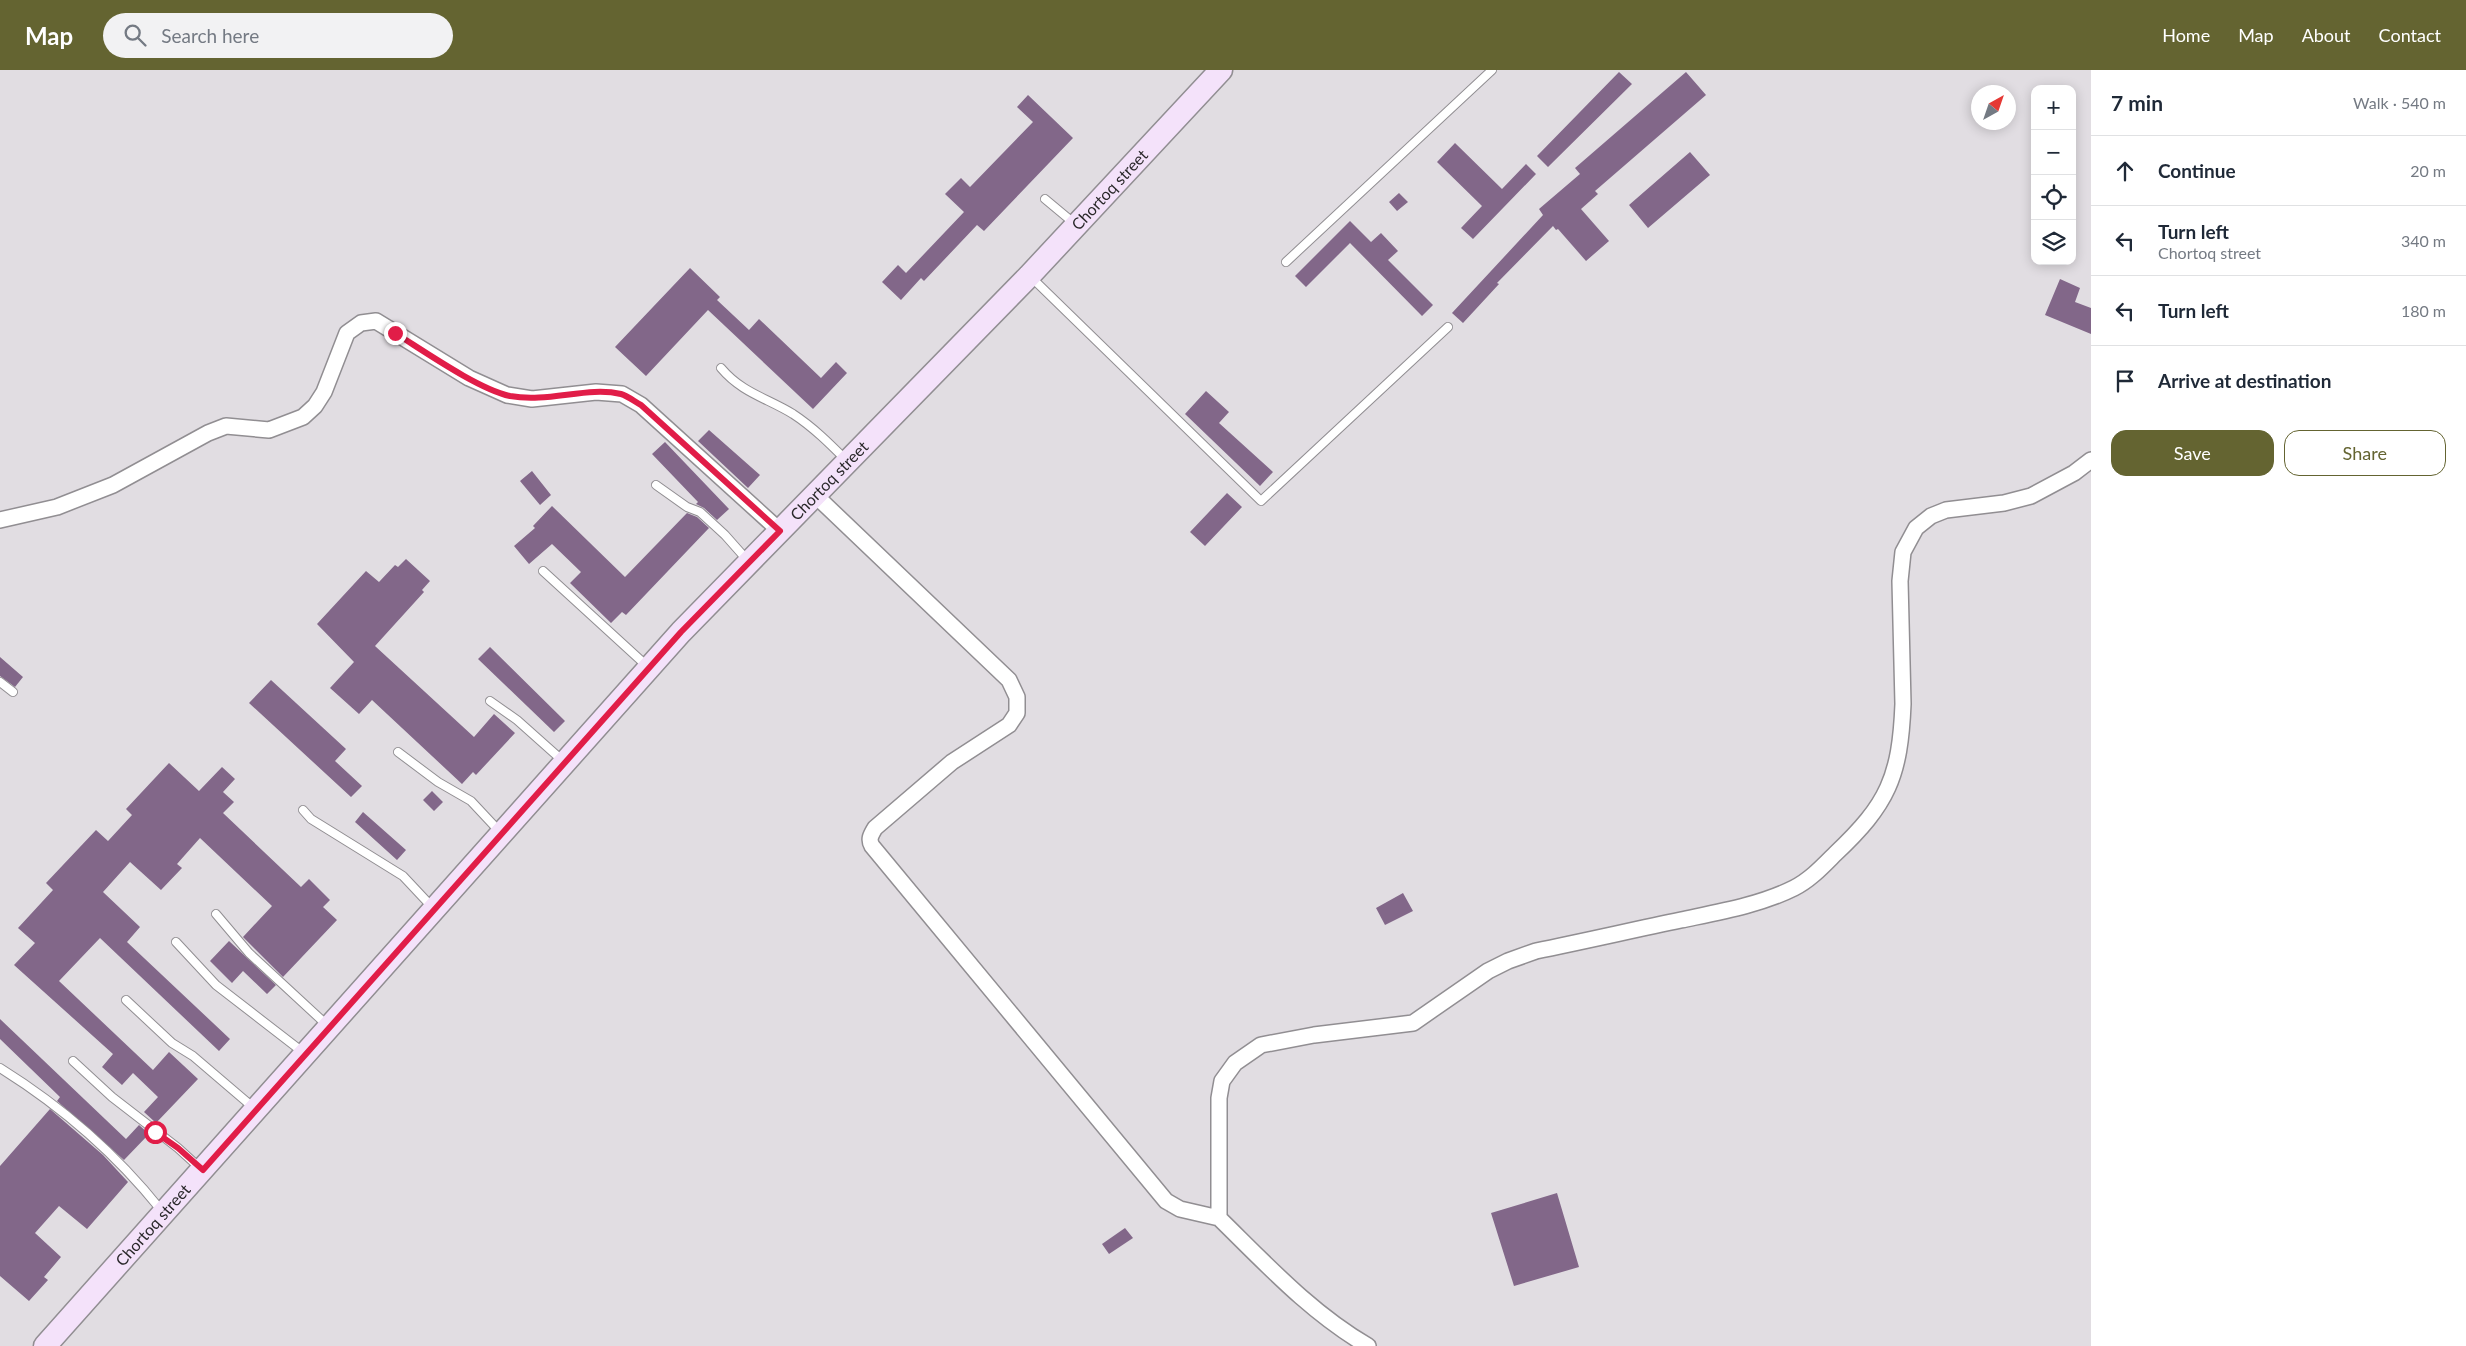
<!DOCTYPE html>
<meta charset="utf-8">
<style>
:root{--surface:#fff;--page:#f2f2f3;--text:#1f2937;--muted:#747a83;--line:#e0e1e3;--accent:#646431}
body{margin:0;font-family:Lato,sans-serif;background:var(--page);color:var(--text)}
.controls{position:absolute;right:15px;top:15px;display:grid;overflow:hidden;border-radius:10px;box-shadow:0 2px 12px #0003}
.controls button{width:45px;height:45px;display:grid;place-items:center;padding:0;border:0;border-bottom:1px solid var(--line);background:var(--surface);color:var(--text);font:25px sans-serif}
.compass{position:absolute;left:1971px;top:15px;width:45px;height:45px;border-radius:50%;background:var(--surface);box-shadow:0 2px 12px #0003;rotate:40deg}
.stop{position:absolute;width:15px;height:15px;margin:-11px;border:4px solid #e11d48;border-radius:50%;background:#fff}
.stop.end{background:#e11d48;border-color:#fff;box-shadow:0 1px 5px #0008}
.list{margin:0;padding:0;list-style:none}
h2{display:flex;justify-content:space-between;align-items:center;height:65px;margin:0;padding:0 20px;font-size:21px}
h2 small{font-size:16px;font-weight:400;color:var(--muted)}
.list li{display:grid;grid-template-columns:32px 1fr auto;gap:15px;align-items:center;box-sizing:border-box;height:70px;padding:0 20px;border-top:1px solid var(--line)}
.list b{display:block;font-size:19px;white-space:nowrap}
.list p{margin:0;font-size:16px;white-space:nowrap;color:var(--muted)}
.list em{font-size:16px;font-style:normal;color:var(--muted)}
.actions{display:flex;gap:10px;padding:15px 20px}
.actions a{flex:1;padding:11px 0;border:1px solid var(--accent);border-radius:15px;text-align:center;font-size:18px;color:var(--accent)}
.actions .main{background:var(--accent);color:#fff}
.icon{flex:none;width:28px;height:28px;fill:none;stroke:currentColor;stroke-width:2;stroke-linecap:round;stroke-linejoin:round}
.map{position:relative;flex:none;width:2091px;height:1276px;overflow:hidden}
header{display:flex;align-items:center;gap:30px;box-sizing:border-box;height:70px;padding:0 25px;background:var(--accent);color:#fff}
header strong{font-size:24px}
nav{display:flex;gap:28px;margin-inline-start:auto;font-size:18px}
.search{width:350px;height:45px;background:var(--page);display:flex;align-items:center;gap:12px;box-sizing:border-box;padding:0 18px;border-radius:28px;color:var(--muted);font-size:19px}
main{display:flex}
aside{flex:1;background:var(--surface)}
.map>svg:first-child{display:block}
.building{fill:#826789}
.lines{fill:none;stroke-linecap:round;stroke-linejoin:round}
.lane-casing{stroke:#918e92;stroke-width:10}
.street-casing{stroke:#918e92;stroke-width:18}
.secondary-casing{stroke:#918e92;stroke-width:25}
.lane{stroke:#fff;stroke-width:8}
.street{stroke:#fff;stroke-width:15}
.secondary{stroke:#f4e2fa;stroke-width:22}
.route{stroke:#e11d48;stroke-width:6}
.labels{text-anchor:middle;stroke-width:5;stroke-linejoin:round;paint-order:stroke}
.street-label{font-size:16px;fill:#2a282a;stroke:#fff}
</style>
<header>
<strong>Map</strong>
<div class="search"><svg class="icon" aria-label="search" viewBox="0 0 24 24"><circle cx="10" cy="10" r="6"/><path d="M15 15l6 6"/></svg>Search here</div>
<nav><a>Home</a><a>Map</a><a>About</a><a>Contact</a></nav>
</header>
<main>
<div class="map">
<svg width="2091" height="1276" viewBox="0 0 2091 1276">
<rect width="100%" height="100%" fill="#e1dde2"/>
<path class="building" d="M 1619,2 L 1632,14 L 1548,97 L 1537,86 Z
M 1686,2 L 1706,25 L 1595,121 L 1598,124 L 1581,139 L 1609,171 L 1586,191 L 1558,159 L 1556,160 L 1553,156 L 1497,213 L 1499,214 L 1463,253 L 1452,243 L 1543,145 L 1539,139 L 1580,104 L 1575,98 Z
M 1028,25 L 1073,68 L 984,161 L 977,155 L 924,211 L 921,208 L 901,230 L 882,212 L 898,195 L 906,203 L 964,142 L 945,124 L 961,108 L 970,117 L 1033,52 L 1017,37 Z
M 1455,73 L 1502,119 L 1526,94 L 1536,104 L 1473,169 L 1461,158 L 1482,136 L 1437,92 Z
M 1690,82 L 1710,105 L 1648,158 L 1629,135 Z
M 1399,123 L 1408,132 L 1397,141 L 1389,132 Z
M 1350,151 L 1371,172 L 1381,163 L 1398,181 L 1388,190 L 1433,235 L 1422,246 L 1350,173 L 1306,217 L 1295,206 Z
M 690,198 L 720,227 L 717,230 L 749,260 L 759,249 L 821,308 L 836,292 L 847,303 L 813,339 L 708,240 L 646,306 L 615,277 Z
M 2060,209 L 2080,218 L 2075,232 L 2091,238 L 2091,264 L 2045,245 Z
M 1206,321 L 1229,342 L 1219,353 L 1273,402 L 1260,416 L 1185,344 Z
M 709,360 L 760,405 L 748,418 L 698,371 Z
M 665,372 L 729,439 L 717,450 L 704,438 L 696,434 L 698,432 L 652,384 Z
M 532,401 L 551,425 L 540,435 L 520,411 Z
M 1227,423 L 1242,437 L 1205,476 L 1190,462 Z
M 552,436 L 625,507 L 687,443 L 697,447 L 709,458 L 626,545 L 622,542 L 611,553 L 570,513 L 581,502 L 552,474 L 529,494 L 514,476 L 535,458 L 533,456 Z
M 406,489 L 430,511 L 422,520 L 424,522 L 375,576 L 474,667 L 494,644 L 515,663 L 476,705 L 473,702 L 462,714 L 372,630 L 359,644 L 330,618 L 354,592 L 317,554 L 366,501 L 379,512 L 395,495 L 398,497 Z
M 490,577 L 565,651 L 554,662 L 478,589 Z
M 0,587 L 23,607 L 15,617 L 0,606 Z
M 271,610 L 346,679 L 335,691 L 362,716 L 351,727 L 249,633 Z
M 169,693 L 199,721 L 222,697 L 235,709 L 223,722 L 234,732 L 223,743 L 301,817 L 309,809 L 330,830 L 323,837 L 337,850 L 283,907 L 243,867 L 272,836 L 200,768 L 177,794 L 182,798 L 161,820 L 130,792 L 103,822 L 140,857 L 127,872 L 230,969 L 219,981 L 100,868 L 59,911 L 153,1000 L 169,982 L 198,1009 L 156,1053 L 144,1042 L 158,1027 L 133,1003 L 122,1015 L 102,997 L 113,984 L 14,895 L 35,873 L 18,858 L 53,820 L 46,813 L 96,760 L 108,771 L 132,745 L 126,739 Z
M 432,721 L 443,732 L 434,741 L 423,730 Z
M 363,742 L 406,780 L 397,790 L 355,752 Z
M 1403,823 L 1413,841 L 1385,855 L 1376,838 Z
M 229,871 L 276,915 L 267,924 L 243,901 L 232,913 L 210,891 Z
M 0,949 L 126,1069 L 139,1055 L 149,1064 L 124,1090 L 57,1031 L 60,1027 L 0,969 Z
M 50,1039 L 103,1085 L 128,1112 L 87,1159 L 59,1136 L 35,1163 L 61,1187 L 44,1207 L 48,1210 L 29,1231 L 0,1206 L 0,1096 Z
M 1557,1123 L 1579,1197 L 1514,1216 L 1491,1143 Z
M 1125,1158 L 1133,1168 L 1109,1184 L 1102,1174 Z"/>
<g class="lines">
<defs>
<path id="lane" d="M 1045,129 L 1075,154
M 1286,192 L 1492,0
M 1031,207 L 1261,431 L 1448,257
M 721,298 C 742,323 767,328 793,344 C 813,357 830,374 846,390
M 656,415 L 687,437 L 700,442 L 725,465 L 748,491
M 543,501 L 648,597
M 0,612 L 13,622
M 490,631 L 517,650 L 563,691
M 398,682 L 438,712 L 471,731 L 500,762
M 303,740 L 311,749 L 403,806 L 433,838
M 216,844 L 249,883 L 328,956
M 176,872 L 216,915 L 304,983
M 126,930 L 172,973 L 193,986 L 255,1039
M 73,991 L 112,1027 L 178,1078 L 201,1099
M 0,998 C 61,1036 117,1085 161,1140"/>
<path id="street" d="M 815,425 L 1009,610 L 1017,627 L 1017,643 L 1009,655 L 952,692 L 875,758 C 871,765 868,769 872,776 L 1166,1131 L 1180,1139 L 1219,1148
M 0,450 L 57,437 L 113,415 L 208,363 L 226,356 L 269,360 L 303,347 L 315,336 L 324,322 L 347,263 L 361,253 L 376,251 L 469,308 L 507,325 L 532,329 L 596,322 L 622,324 L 641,335 L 780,461
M 1368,1276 C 1311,1243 1266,1194 1219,1148 L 1219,1028 L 1222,1011 L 1235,993 L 1261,975 L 1314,965 L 1413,953 L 1488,901 L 1508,891 L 1536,881 C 1585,871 1633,860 1681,850 C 1719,842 1760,835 1794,818 C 1810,810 1823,796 1835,784 C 1888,734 1900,707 1903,634 L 1900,511 L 1903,482 L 1916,458 L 1931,446 L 1946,440 L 2004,433 L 2031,426 L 2074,403 L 2091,390"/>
<g id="secondary">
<path id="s1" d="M 45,1276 L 681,562 L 1029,206 L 1221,0"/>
</g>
</defs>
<use href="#lane" class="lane-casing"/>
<use href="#street" class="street-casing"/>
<use href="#secondary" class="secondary-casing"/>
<use href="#lane" class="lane"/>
<use href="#street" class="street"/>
<use href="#secondary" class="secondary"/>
</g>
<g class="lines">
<path class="route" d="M 155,1062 L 178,1078 L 203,1100 L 681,562 L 780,461 L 641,335 C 635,332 628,326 621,324 C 587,316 549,333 510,326 C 478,319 424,281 395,263"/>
</g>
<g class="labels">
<g class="street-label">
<text dy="6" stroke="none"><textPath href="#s1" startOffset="1572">Chortoq street</textPath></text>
<text dy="6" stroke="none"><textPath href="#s1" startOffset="1168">Chortoq street</textPath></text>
<text dy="6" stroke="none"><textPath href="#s1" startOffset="162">Chortoq street</textPath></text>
</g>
</g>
</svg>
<div class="controls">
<button>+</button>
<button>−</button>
<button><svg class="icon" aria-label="locate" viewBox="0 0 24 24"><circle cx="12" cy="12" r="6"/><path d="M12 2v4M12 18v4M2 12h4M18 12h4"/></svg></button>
<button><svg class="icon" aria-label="layers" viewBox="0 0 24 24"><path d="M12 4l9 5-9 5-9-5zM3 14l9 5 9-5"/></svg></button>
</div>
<svg class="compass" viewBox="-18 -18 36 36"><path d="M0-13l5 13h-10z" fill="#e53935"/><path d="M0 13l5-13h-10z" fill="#747a83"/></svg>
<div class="stop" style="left:155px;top:1062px"></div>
<div class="stop end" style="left:395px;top:263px"></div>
</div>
<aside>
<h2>7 min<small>Walk · 540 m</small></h2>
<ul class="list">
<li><svg class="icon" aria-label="ahead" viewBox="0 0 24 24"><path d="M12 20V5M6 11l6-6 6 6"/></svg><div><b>Continue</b></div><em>20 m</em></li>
<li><svg class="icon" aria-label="left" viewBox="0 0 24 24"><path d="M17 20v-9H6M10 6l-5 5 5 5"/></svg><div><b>Turn left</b><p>Chortoq street</p></div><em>340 m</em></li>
<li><svg class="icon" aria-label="left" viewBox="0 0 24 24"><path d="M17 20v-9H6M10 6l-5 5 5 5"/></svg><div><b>Turn left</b></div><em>180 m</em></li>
<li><svg class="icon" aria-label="arrive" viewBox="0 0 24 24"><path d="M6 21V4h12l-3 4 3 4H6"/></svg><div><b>Arrive at destination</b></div></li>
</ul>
<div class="actions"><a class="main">Save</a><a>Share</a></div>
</aside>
</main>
